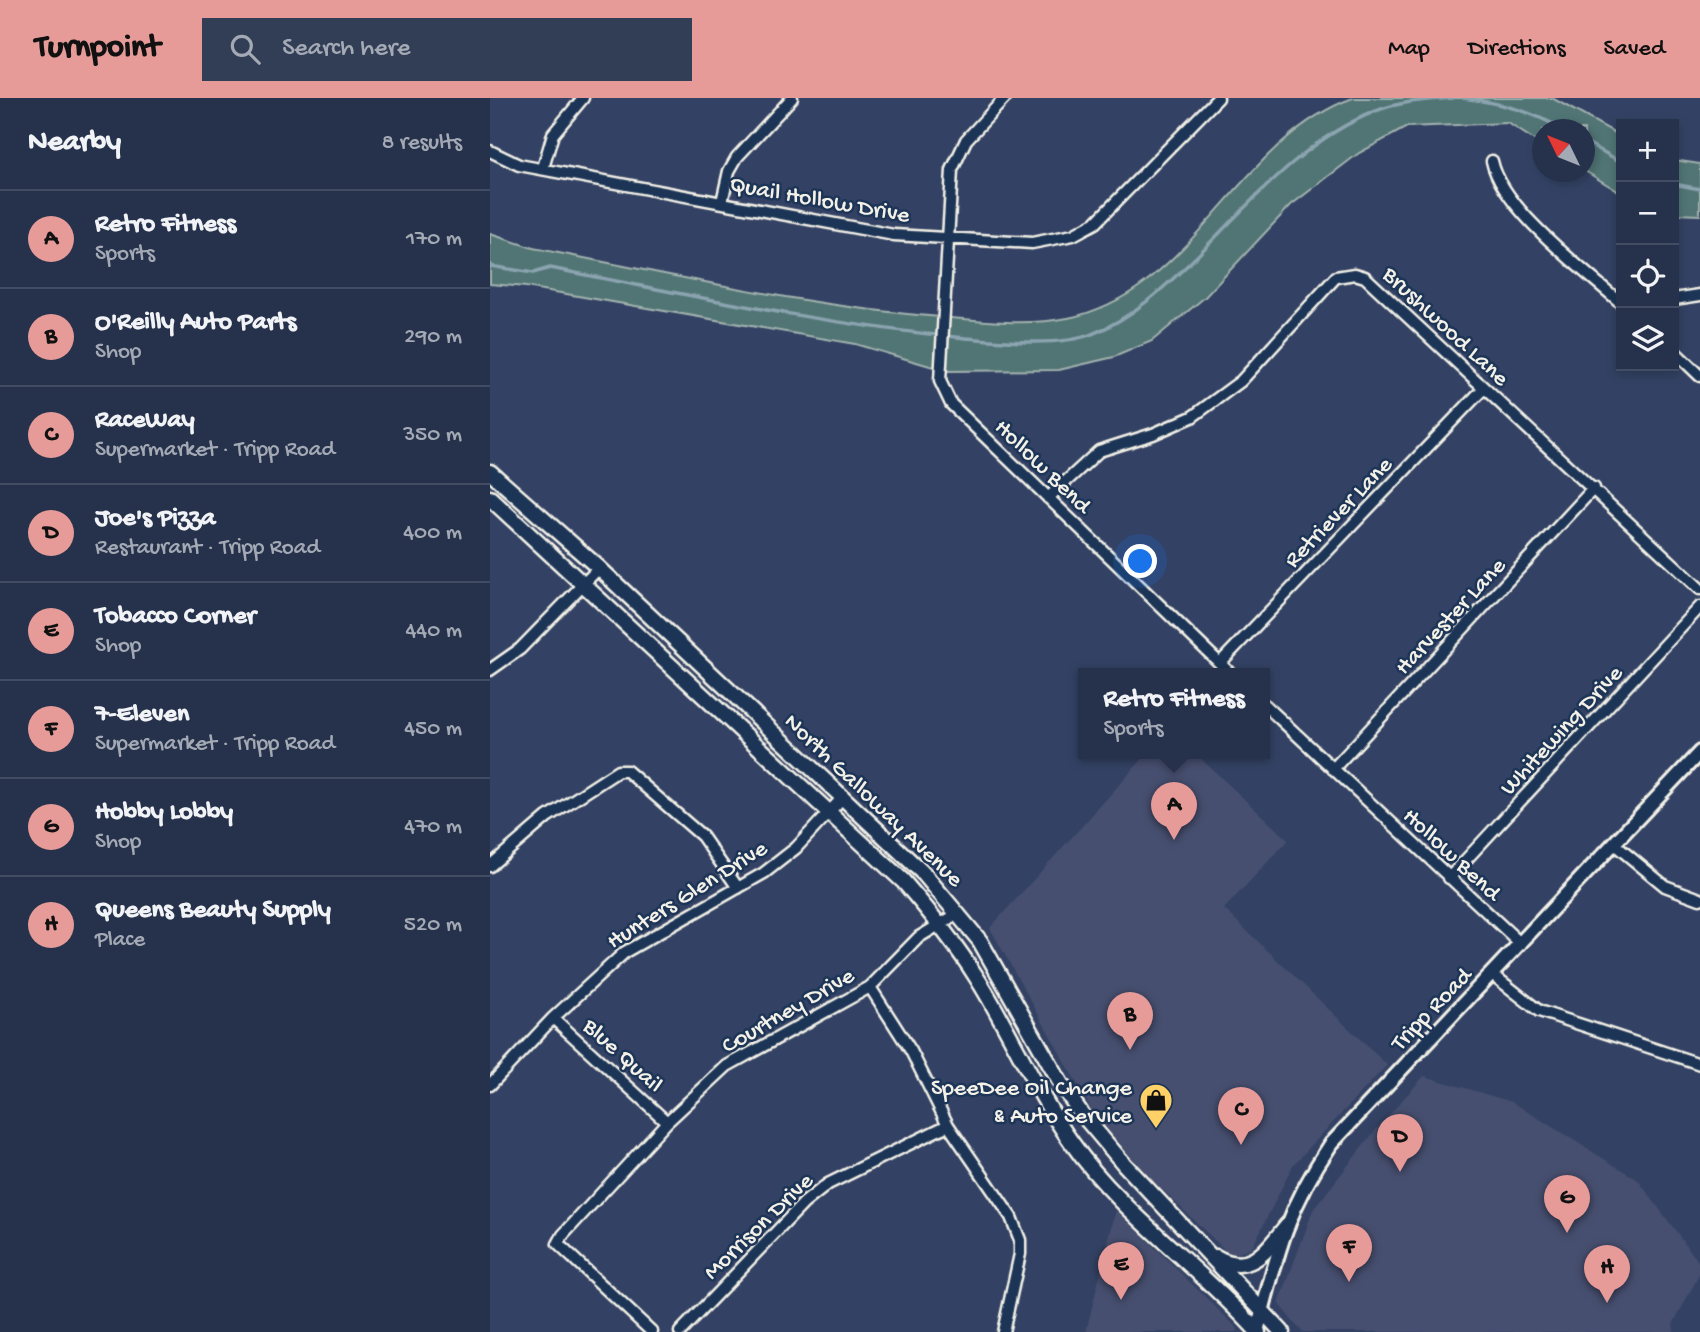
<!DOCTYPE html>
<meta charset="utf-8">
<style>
:root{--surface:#26324b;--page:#323e55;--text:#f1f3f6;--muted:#a4aab5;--line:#424d63;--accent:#e69b98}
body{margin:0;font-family:"Gochi Hand",sans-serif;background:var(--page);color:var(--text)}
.controls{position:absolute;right:21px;top:21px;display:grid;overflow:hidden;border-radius:0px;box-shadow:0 4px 10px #0003}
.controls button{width:63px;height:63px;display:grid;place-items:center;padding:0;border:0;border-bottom:2px solid var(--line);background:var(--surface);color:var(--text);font:35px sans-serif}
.compass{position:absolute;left:1042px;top:21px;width:63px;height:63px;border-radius:50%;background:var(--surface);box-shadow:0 4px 10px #0003;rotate:313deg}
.you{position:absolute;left:651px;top:464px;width:24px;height:24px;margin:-18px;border:5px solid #fff;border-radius:50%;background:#1a73e8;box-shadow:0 0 0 10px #1a73e833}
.badge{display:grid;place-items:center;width:46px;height:46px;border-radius:50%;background:var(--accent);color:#111;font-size:23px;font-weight:700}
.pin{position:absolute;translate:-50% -58px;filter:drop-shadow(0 2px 4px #0008)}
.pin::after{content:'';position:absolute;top:37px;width:24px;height:21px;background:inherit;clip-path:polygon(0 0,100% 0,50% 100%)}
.popup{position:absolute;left:588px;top:570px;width:192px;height:91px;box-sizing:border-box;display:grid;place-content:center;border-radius:0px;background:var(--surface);filter:drop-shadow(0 2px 5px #0005);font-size:23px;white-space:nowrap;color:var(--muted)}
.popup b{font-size:26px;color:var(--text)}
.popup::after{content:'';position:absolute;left:50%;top:100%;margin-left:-14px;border:14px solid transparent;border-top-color:var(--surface)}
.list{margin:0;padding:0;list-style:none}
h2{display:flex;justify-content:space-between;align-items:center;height:91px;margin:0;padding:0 28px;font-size:30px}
h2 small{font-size:23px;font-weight:400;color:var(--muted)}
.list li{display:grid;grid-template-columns:46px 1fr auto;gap:21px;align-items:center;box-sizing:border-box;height:98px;padding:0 28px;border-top:2px solid var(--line)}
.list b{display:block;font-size:26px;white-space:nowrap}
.list p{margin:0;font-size:23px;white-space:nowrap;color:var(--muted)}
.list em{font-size:23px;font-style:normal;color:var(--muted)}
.icon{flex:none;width:38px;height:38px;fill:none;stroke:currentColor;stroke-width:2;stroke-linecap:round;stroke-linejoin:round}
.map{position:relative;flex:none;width:1210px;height:1234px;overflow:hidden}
header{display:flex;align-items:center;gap:42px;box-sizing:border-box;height:98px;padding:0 35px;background:var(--accent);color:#111}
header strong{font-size:33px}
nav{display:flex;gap:38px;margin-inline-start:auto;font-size:24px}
.search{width:490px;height:63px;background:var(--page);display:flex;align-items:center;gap:18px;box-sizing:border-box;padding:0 24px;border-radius:0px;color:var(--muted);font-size:26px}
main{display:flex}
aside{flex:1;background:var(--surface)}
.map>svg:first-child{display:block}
.built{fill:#464f6f}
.grass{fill:#517474;stroke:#a2b2ae;stroke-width:2}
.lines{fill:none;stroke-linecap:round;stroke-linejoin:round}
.stream{stroke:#8ba4b0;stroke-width:3.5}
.minor-casing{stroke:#f4f1e8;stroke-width:15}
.tertiary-casing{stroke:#f4f1e8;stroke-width:18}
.secondary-casing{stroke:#f4f1e8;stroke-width:19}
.minor{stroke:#1d3557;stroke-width:10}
.tertiary{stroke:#1d3557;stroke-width:12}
.secondary{stroke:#1d3557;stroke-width:14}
.labels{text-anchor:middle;stroke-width:5;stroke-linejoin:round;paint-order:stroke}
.street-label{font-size:24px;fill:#f4f1e8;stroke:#1d3557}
.poi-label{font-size:24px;fill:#f4f1e8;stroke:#1d3557;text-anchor:end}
</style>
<header>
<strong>Turnpoint</strong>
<div class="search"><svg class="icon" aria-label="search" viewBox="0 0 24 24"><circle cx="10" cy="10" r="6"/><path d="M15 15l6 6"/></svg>Search here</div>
<nav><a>Map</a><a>Directions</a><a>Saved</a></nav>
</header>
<main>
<aside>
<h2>Nearby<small>8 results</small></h2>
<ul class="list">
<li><span class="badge">A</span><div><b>Retro Fitness</b><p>Sports</p></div><em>170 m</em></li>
<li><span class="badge">B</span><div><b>O'Reilly Auto Parts</b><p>Shop</p></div><em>290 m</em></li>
<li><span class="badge">C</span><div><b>RaceWay</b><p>Supermarket · Tripp Road</p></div><em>350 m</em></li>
<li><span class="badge">D</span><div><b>Joe's Pizza</b><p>Restaurant · Tripp Road</p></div><em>400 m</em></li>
<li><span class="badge">E</span><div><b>Tobacco Corner</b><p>Shop</p></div><em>440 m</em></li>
<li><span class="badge">F</span><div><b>7-Eleven</b><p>Supermarket · Tripp Road</p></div><em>450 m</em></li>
<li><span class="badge">G</span><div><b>Hobby Lobby</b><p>Shop</p></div><em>470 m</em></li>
<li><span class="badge">H</span><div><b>Queens Beauty Supply</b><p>Place</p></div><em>520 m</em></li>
</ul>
</aside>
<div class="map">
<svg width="1210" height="1234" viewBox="0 0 1210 1234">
<rect width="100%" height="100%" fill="#334264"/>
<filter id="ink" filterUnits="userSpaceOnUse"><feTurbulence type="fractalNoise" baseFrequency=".0143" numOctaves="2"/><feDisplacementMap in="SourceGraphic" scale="14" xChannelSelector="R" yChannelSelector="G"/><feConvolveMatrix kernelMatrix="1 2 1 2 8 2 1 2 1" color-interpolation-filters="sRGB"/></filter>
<g filter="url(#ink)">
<path class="built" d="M 657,656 L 706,656 L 798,742 L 734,811 L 897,967 L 803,1067 L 762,1150 L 741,1158 L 654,1074 L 603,1014 L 500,830 Z
M 934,978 L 1022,1004 L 1148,1082 L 1210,1166 L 1210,1175 L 1183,1226 L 1184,1234 L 813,1234 L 804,1225 L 789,1206 L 823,1112 L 888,1029 Z
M 626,1112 L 748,1231 L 747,1234 L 596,1234 Z"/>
<path class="grass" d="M 863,0 L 1062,0 L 1131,38 L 1131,95 L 1095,73 L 1094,32 L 1052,32 L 1052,47 L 1018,25 L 917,29 L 869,55 L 801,107 L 715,199 L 662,243 L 624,259 L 569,272 L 457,273 L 365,246 L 36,189 L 0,186 L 0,136 L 43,150 C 179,176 313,208 451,219 C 491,223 538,228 578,220 C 604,215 633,201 654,185 C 727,130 774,32 863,0 Z
M 1184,62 L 1210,66 L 1210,117 L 1184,116 Z"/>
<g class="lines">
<path class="stream" d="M 973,0 C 1011,5 1041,13 1074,32
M 1094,43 L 1131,64
M 1184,86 L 1210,91
M 0,168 L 43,175 L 60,170 C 198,197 336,227 476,240 C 510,243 571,249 602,236 C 643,220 676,188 707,158 C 760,105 814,41 886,13 C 910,3 938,2 963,0"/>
<defs>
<path id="minor" d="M 515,0 L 476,42 L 462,72 L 450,283 L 461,306 L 741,576
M 0,53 L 29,67 L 404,137 L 542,145 L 583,137 L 605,125 L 728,0
M 1002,63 C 1012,111 1094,172 1131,205
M 53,70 L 63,36 L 93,0
M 232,104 L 239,73 L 247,59 L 302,0
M 1184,201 L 1210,197
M 1184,253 L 1210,278
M 558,400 L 609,353 L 663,336 L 702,319 L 751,283 L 846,179 L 865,176 L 875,179 L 1210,491
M 730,565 L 994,290
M 0,572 L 30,551 L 109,470
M 775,607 L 1031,846
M 843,671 L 1104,390
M 1124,746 L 1175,788 L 1210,801
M 0,768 L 57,719 L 128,673 L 137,673 L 212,738 L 248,790
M 959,780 L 1210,509
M 1002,876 L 1049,913 L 1210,966
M 380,889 L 421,953 L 458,1027 L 521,1119 L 530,1142 L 530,1156 L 513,1234
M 63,920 L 177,1024
M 0,987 L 63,920 L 135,854 L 274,775 L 306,750 L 354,698
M 162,1234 L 68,1146 L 73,1137 L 177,1024 L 237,968 L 380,889 L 429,839 L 469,815
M 190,1234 L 314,1105 L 338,1086 L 458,1027"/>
<path id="tertiary" d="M 767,1234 C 786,1159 796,1112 841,1046 L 1210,654"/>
<path id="secondary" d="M 0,374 L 109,470 L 434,776 L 490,843 L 571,986 L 591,1015 L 634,1066 L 792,1234
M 0,400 L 413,783 C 440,814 465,845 487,880 C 521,934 545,993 582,1045 C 630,1114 711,1170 768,1234
M 726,1159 C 760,1179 777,1152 797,1127"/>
</defs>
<use href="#minor" class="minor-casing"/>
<use href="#tertiary" class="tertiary-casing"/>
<use href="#secondary" class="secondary-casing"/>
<use href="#minor" class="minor"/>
<use href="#tertiary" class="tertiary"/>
<use href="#secondary" class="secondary"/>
</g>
</g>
<defs>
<symbol id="shop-pin" viewBox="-11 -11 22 30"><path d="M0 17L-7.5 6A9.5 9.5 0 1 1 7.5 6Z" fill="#ffd166" stroke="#1d3557"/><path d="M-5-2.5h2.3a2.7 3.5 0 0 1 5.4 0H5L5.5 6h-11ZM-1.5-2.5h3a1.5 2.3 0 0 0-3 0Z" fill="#111"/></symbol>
</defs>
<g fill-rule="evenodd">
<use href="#shop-pin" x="647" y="983" width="38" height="52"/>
</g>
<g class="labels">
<g class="street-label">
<text transform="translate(330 100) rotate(10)" y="8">Quail Hollow Drive</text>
<text transform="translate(957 227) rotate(43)" y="8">Brushwood Lane</text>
<text transform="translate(554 367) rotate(44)" y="8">Hollow Bend</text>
<text transform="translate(847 413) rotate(-46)" y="8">Retriever Lane</text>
<text transform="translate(959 517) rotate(-47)" y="8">Harvester Lane</text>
<text transform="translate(1070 631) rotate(-47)" y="8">Whitewing Drive</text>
<text transform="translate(385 701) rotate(44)" y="8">North Galloway Avenue</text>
<text transform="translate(963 755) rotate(43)" y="8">Hollow Bend</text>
<text transform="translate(196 795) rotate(-32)" y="8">Hunters Glen Drive</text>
<text transform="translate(940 910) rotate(-46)" y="8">Tripp Road</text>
<text transform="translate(297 911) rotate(-30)" y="8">Courtney Drive</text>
<text transform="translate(134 956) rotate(42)" y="8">Blue Quail</text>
<text transform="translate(267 1127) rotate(-44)" y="8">Morrison Drive</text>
</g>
<g class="poi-label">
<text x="642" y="996">SpeeDee Oil Change<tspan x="642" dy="28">&amp; Auto Service</tspan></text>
</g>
</g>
</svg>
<div class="controls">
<button>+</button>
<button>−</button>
<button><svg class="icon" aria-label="locate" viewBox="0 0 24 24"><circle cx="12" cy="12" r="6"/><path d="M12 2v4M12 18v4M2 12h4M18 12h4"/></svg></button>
<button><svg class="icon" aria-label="layers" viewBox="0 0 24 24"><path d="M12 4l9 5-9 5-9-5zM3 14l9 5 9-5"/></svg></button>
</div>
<svg class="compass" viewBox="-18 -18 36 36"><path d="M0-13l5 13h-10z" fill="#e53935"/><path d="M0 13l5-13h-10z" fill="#a4aab5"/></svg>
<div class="you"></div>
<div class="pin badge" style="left:684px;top:742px">A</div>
<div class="popup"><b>Retro Fitness</b>Sports</div>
<div class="pin badge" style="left:640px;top:952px">B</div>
<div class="pin badge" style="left:751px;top:1047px">C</div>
<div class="pin badge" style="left:910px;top:1074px">D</div>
<div class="pin badge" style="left:631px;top:1202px">E</div>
<div class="pin badge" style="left:859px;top:1184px">F</div>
<div class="pin badge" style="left:1077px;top:1135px">G</div>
<div class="pin badge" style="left:1117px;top:1205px">H</div>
</div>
</main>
